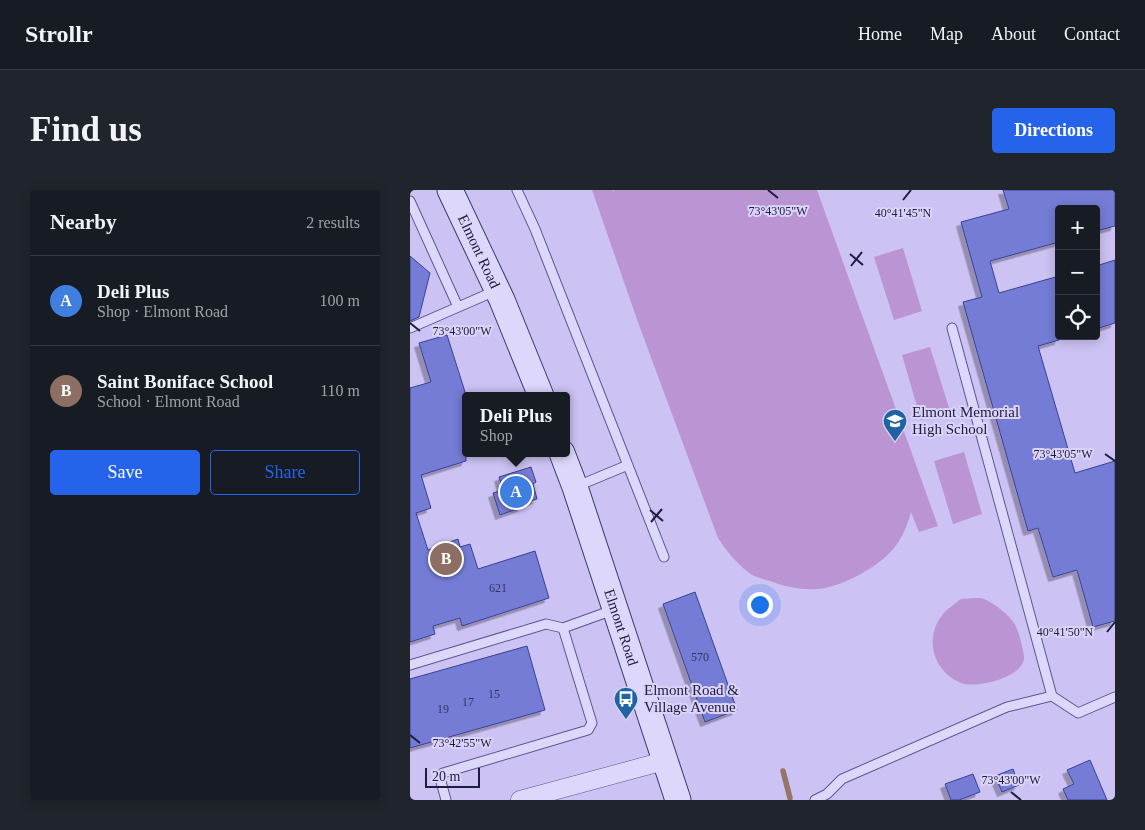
<!DOCTYPE html>
<meta charset="utf-8">
<style>
:root{--surface:#171b24;--page:#20242c;--text:#f1f3f6;--muted:#9ea1a6;--line:#363941;--accent:#2563eb}
body{margin:0;font-family:"Times New Roman",serif;background:var(--page);color:var(--text)}
.controls{position:absolute;right:15px;top:15px;display:grid;overflow:hidden;border-radius:5px;box-shadow:0 2px 12px #0003}
.controls button{width:45px;height:45px;display:grid;place-items:center;padding:0;border:0;border-bottom:1px solid var(--line);background:var(--surface);color:var(--text);font:25px sans-serif}
.scale{position:absolute;left:15px;bottom:12px;width:55px;box-sizing:border-box;padding-left:5px;border:2px solid #1d1d3d;border-top:0;font-size:14px;line-height:18px;white-space:nowrap;color:#1d1d3d;-webkit-text-stroke:4px #dbd3f9;paint-order:stroke}
.you{position:absolute;left:349px;top:414px;width:18px;height:18px;margin:-12px;border:4px solid #fff;border-radius:50%;background:#1a73e8;box-shadow:0 0 0 8px #1a73e833}
.badge{display:grid;place-items:center;width:32px;height:32px;border-radius:50%;background:var(--accent);color:#fff;font-size:16px;font-weight:700}
.pin{position:absolute;translate:-50% -50%;border:2px solid #fff;box-shadow:0 1px 5px #0006}
.popup{position:absolute;left:52px;top:202px;width:108px;height:65px;box-sizing:border-box;display:grid;place-content:center;border-radius:5px;background:var(--surface);filter:drop-shadow(0 1px 4px #0005);font-size:16px;white-space:nowrap;color:var(--muted)}
.popup b{font-size:19px;color:var(--text)}
.popup::after{content:'';position:absolute;left:50%;top:100%;margin-left:-10px;border:10px solid transparent;border-top-color:var(--surface)}
.list{margin:0;padding:0;list-style:none}
h2{display:flex;justify-content:space-between;align-items:center;height:65px;margin:0;padding:0 20px;font-size:21px}
h2 small{font-size:16px;font-weight:400;color:var(--muted)}
.list li{display:grid;grid-template-columns:32px 1fr auto;gap:15px;align-items:center;box-sizing:border-box;height:90px;padding:0 20px;border-top:1px solid var(--line)}
.list b{display:block;font-size:19px;white-space:nowrap}
.list p{margin:0;font-size:16px;white-space:nowrap;color:var(--muted)}
.list em{font-size:16px;font-style:normal;color:var(--muted)}
.actions{display:flex;gap:10px;padding:15px 20px}
.actions a{flex:1;padding:11px 0;border:1px solid var(--accent);border-radius:5px;text-align:center;font-size:18px;color:var(--accent)}
.actions .main{background:var(--accent);color:#fff}
.icon{flex:none;width:28px;height:28px;fill:none;stroke:currentColor;stroke-width:2;stroke-linecap:round;stroke-linejoin:round}
.map{position:relative;flex:none;width:705px;height:610px;overflow:hidden;border-radius:5px}
header{display:flex;align-items:center;gap:30px;box-sizing:border-box;height:70px;padding:0 25px;background:var(--surface);border-bottom:1px solid var(--line)}
header strong{font-size:24px}
nav{display:flex;gap:28px;margin-inline-start:auto;font-size:18px}
.intro{display:flex;align-items:center;justify-content:space-between;box-sizing:border-box;height:120px;padding:0 30px}
h1{margin:0;font-size:35px}
.button{padding:12px 22px;border-radius:5px;background:var(--accent);color:#fff;font-size:18px;font-weight:700}
main{display:flex;gap:30px;padding:0 30px}
aside{flex:1;background:var(--surface);border-radius:5px;box-shadow:0 2px 12px #0003}
.map>svg:first-child{display:block}
.green{fill:#bb94d3}
.lines{fill:none;stroke-linecap:round;stroke-linejoin:round}
.stream{stroke:#95756a;stroke-width:5.5}
.building{fill:#747bd5;stroke:#3a4291;filter:url(#shadow)}
.service-casing{stroke:#59578f;stroke-width:11}
.minor-casing{stroke:#59578f;stroke-width:19}
.secondary-casing{stroke:#3a3a71;stroke-width:27}
.service{stroke:#ded7fc;stroke-width:9}
.minor{stroke:#ded7fc;stroke-width:18}
.secondary{stroke:#ded7fc;stroke-width:25}
.ticks{fill:none;stroke:#1d1d3d;stroke-width:2}
.labels{text-anchor:middle;stroke-width:4;stroke-linejoin:round;paint-order:stroke}
.number-label{font-size:12px;fill:#333463}
.street-label{font-size:15px;fill:#1d1d3d;stroke:#dbd3f9}
.poi-label{font-size:15px;fill:#1d1d3d;stroke:#dbd3f9;text-anchor:start}
.ticks-label{font-size:12px;text-anchor:middle;fill:#1d1d3d;stroke:#dbd3f9;stroke-width:4;stroke-linejoin:round;paint-order:stroke}
</style>
<header>
<strong>Strollr</strong>
<nav><a>Home</a><a>Map</a><a>About</a><a>Contact</a></nav>
</header>
<div class="intro"><h1>Find us</h1><a class="button">Directions</a></div>
<main>
<aside>
<h2>Nearby<small>2 results</small></h2>
<ul class="list">
<li><span class="badge" style="background:#3f7fe0">A</span><div><b>Deli Plus</b><p>Shop · Elmont Road</p></div><em>100 m</em></li>
<li><span class="badge" style="background:#8d6e63">B</span><div><b>Saint Boniface School</b><p>School · Elmont Road</p></div><em>110 m</em></li>
</ul>
<div class="actions"><a class="main">Save</a><a>Share</a></div>
</aside>
<div class="map">
<svg width="705" height="610" viewBox="0 0 705 610">
<defs>
<filter id="shadow"><feDropShadow dx="-4.5" dy="4.5" stdDeviation="0" flood-color="#0004"/></filter>
</defs>
<rect width="100%" height="100%" fill="#ccc2f3"/>
<path class="green" d="M 182,0 L 203,0 L 203,2 L 204,0 L 407,0 L 528,336 L 509,342 L 501,322 C 498,333 494,344 487,354 C 473,375 434,396 409,399 C 392,400 375,397 360,391 C 353,389 344,387 338,382 C 326,373 316,360 308,348 L 229,135 Z
M 493,58 L 512,121 L 484,130 L 464,67 Z
M 520,157 L 540,221 L 511,230 L 492,165 Z
M 554,262 L 572,324 L 543,334 L 524,271 Z
M 551,409 C 558,409 568,407 574,409 C 584,413 598,424 604,433 C 608,438 613,459 614,466 C 616,487 566,499 551,493 C 522,481 514,447 533,424 C 538,418 545,414 551,409 Z"/>
<g class="lines">
<path class="stream" d="M 373,581 L 380,608"/>
</g>
<path class="building" d="M 593,0 L 705,0 L 705,36 L 686,41 L 686,19 L 649,19 L 649,52 L 580,71 L 589,103 L 649,86 L 649,150 L 628,156 L 665,283 L 705,271 L 705,431 L 683,437 L 667,380 L 643,387 L 628,338 L 618,341 L 553,112 L 572,107 L 551,32 L 599,19 Z
M 0,66 L 20,83 L 9,127 L 0,131 Z
M 705,70 L 705,133 L 686,139 L 686,76 Z
M 37,145 L 56,205 L 56,271 L 11,285 L 21,318 L 6,323 L 18,360 L 48,349 L 50,357 L 60,354 L 68,379 L 125,361 L 139,408 L 52,436 L 50,428 L 23,436 L 25,444 L 0,452 L 0,198 L 21,192 L 9,153 Z
M 121,277 L 126,292 L 123,294 L 127,309 L 111,314 L 112,317 L 90,325 L 83,303 L 93,300 L 89,287 Z
M 285,402 L 327,520 L 295,532 L 253,414 Z
M 117,456 L 135,520 L 0,558 L 0,489 Z
M 680,570 L 697,610 L 658,610 L 653,599 L 664,594 L 657,580 Z
M 603,579 L 609,595 L 592,602 L 585,586 Z
M 563,584 L 570,602 L 549,610 L 541,610 L 535,594 Z"/>
<g class="lines">
<defs>
<path id="service" d="M 107,0 L 125,39 L 254,367
M 0,11 L 48,117
M 0,138 L 85,101
M 542,138 L 642,506
M 165,297 L 218,275
M 0,475 L 136,434 L 153,438
M 36,610 L 30,588 L 33,583 L 178,540 L 182,533 L 153,438 L 203,420
M 405,610 L 417,604 L 432,589 L 597,517 L 642,506 L 668,523 L 705,507"/>
<path id="minor" d="M 110,610 L 254,571"/>
<g id="secondary">
<path id="s1" d="M 40,0 L 92,110 L 131,206"/>
<path id="s2" d="M 152,263 L 165,297 L 268,610"/>
</g>
</defs>
<use href="#service" class="service-casing"/>
<use href="#minor" class="minor-casing"/>
<use href="#secondary" class="secondary-casing"/>
<use href="#service" class="service"/>
<use href="#minor" class="minor"/>
<use href="#secondary" class="secondary"/>
</g>
<path class="ticks" d="M 358,0 L 368,8M 493,10 L 501,0M 440,64 L 453,75M 441,76 L 452,62M 0,133 L 10,141M 695,264 L 705,271M 240,320 L 253,331M 241,332 L 252,319M 697,442 L 705,432M 0,545 L 10,553M 601,602 L 611,610"/>
<defs>
<symbol id="school-pin" viewBox="-11 -11 22 30"><path d="M0 17L-7.5 6A9.5 9.5 0 1 1 7.5 6Z" fill="#2063a5" stroke="#dbd3f9"/><path d="M0-5L7-2L0 1L-7-2ZM-4 1L0 2.5L4 1V4Q0 6-4 4Z" fill="#fff"/></symbol>
<symbol id="bus-pin" viewBox="-11 -11 22 30"><path d="M0 17L-7.5 6A9.5 9.5 0 1 1 7.5 6Z" fill="#2063a5" stroke="#dbd3f9"/><path d="M-5-6H5V4H4V6H2V4H-2V6H-4V4H-5ZM-3.5-4V0h7V-4ZM-3.5 1.2v1.5H-2V1.2ZM2 1.2v1.5H3.5V1.2Z" fill="#fff"/></symbol>
</defs>
<g fill-rule="evenodd">
<use href="#school-pin" x="471" y="217" width="28" height="38"/>
<use href="#bus-pin" x="202" y="495" width="28" height="38"/>
</g>
<g class="labels">
<g class="number-label">
<text x="88" y="402">621</text>
<text x="290" y="471">570</text>
<text x="84" y="508">15</text>
<text x="58" y="516">17</text>
<text x="33" y="523">19</text>
</g>
<g class="street-label">
<text dy="5" stroke="none"><textPath href="#s1" startOffset="68">Elmont Road</textPath></text>
<text dy="5" stroke="none"><textPath href="#s2" startOffset="184">Elmont Road</textPath></text>
</g>
<g class="poi-label">
<text x="502" y="227">Elmont Memorial<tspan x="502" dy="17">High School</tspan></text>
<text x="234" y="505">Elmont Road &amp;<tspan x="234" dy="17">Village Avenue</tspan></text>
</g>
</g>
<g class="ticks-label">
<text x="368" y="25">73°43'05"W</text>
<text x="493" y="27">40°41'45"N</text>
<text x="52" y="145">73°43'00"W</text>
<text x="653" y="268">73°43'05"W</text>
<text x="655" y="446">40°41'50"N</text>
<text x="52" y="557">73°42'55"W</text>
<text x="601" y="594">73°43'00"W</text>
</g>
</svg>
<div class="controls">
<button>+</button>
<button>−</button>
<button><svg class="icon" aria-label="locate" viewBox="0 0 24 24"><circle cx="12" cy="12" r="6"/><path d="M12 2v4M12 18v4M2 12h4M18 12h4"/></svg></button>
</div>
<div class="scale">20 m</div>
<div class="you"></div>
<div class="pin badge" style="left:106px;top:302px;background:#3f7fe0">A</div>
<div class="popup"><b>Deli Plus</b>Shop</div>
<div class="pin badge" style="left:36px;top:369px;background:#8d6e63">B</div>
</div>
</main>
